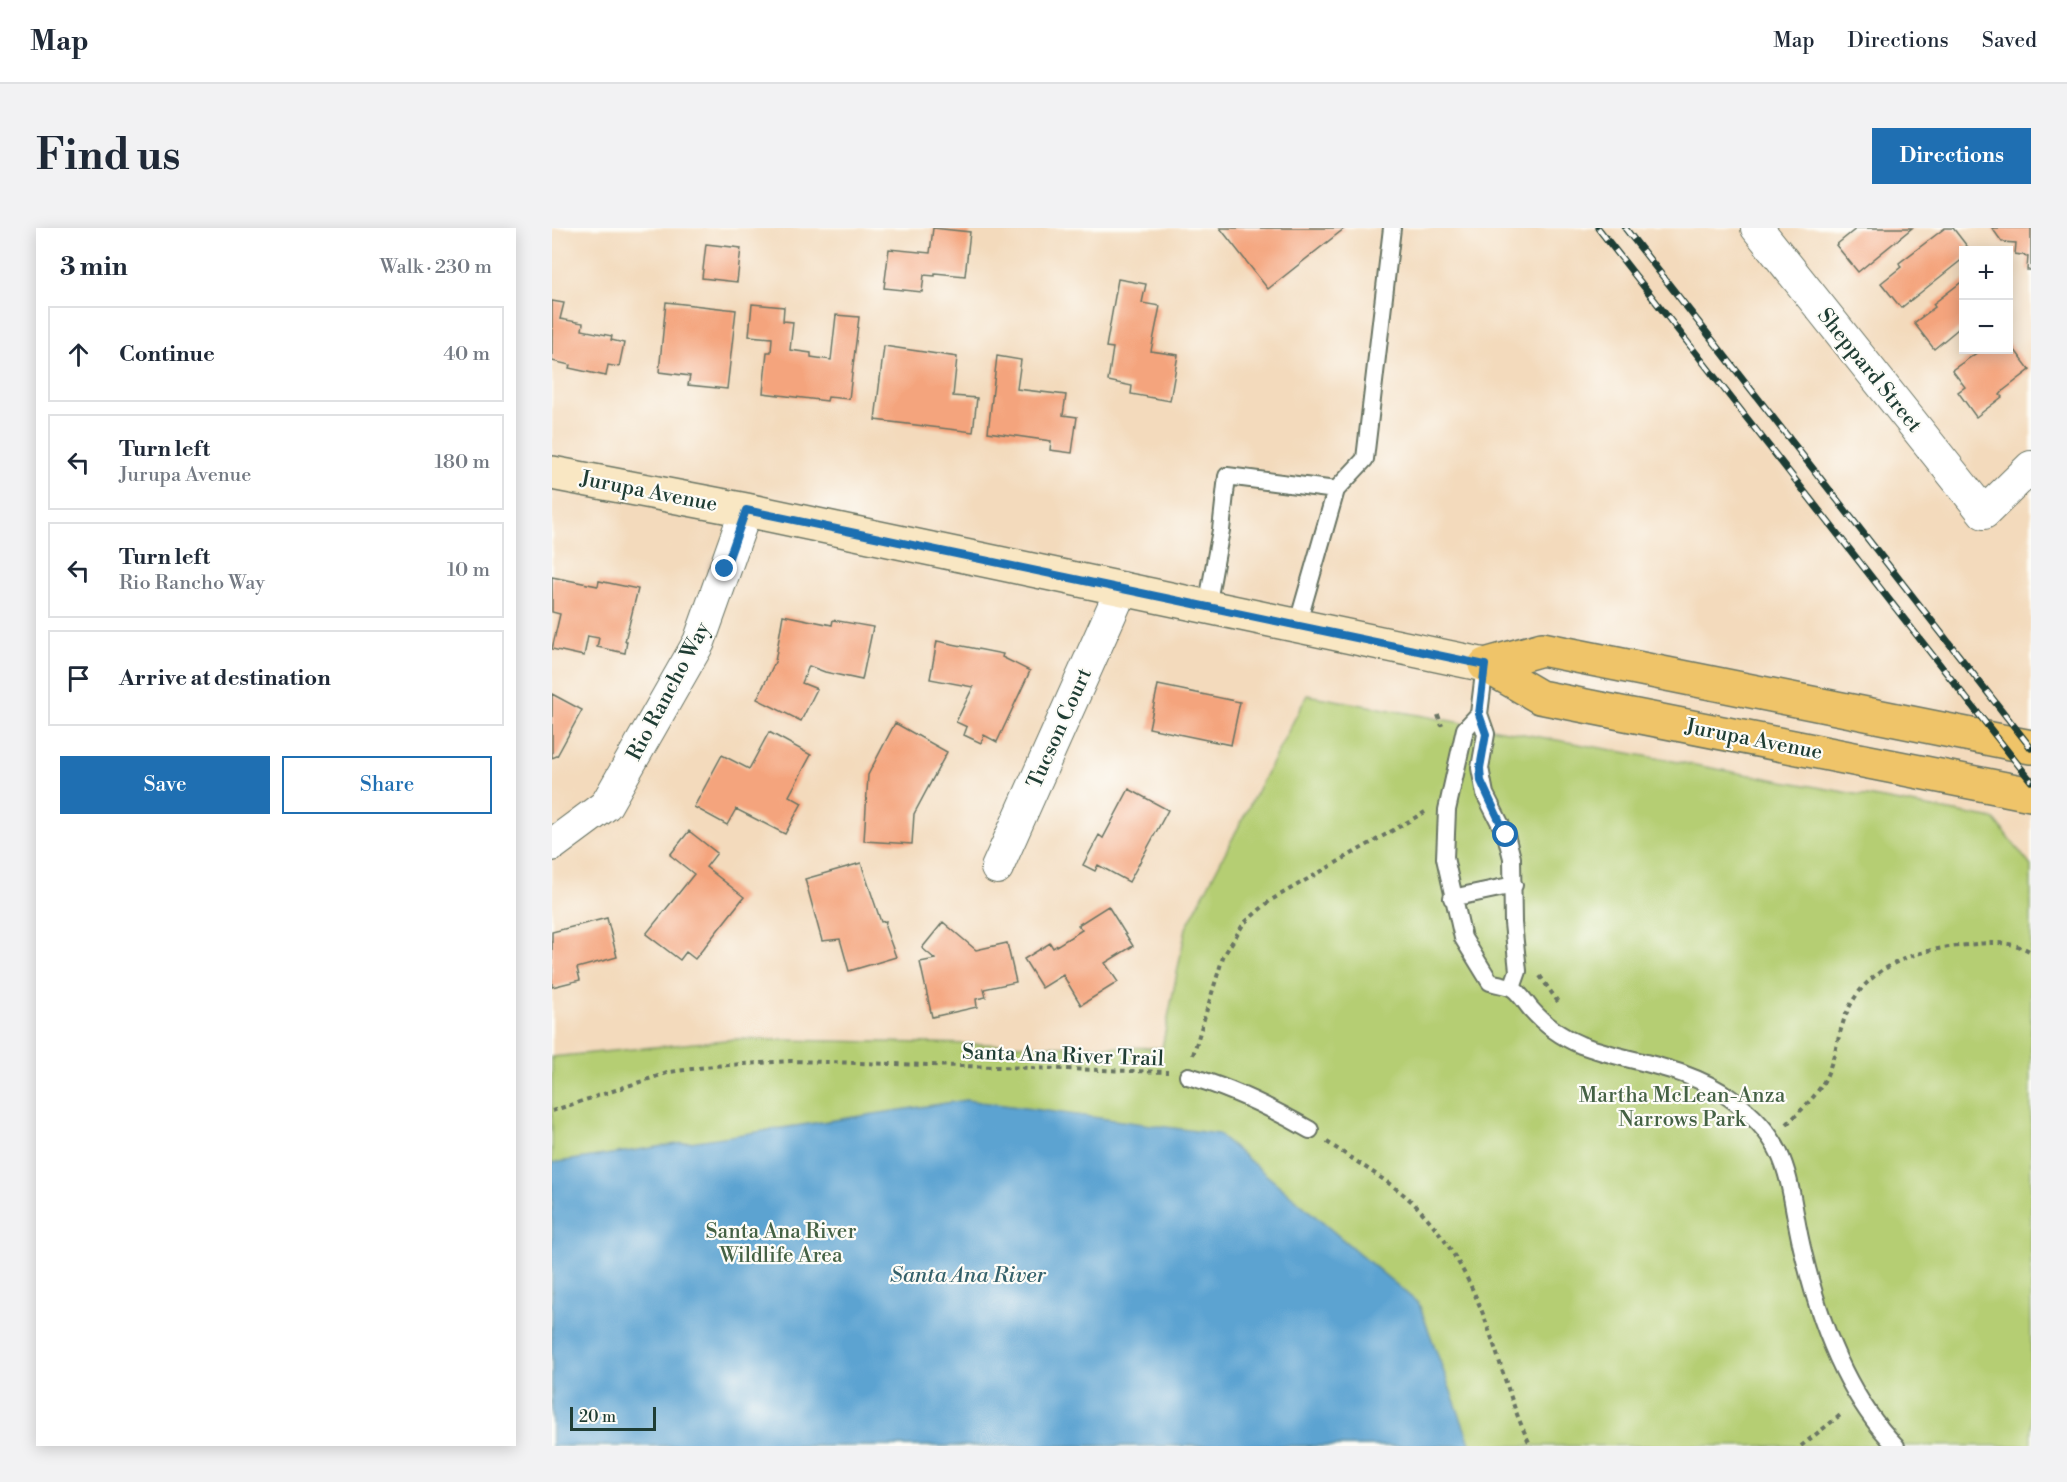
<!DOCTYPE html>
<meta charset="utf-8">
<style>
:root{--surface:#fff;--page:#f2f2f3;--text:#1f2937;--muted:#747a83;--line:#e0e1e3;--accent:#1f6fb2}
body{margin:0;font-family:"Libre Bodoni",serif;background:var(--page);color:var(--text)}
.controls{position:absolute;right:18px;top:18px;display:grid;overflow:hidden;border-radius:0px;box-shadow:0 3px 15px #0003}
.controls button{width:54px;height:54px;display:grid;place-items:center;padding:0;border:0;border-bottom:2px solid var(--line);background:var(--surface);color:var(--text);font:30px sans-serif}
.scale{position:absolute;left:18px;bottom:15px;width:86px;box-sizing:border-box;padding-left:6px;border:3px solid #1f3d34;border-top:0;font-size:16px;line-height:21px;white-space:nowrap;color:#1f3d34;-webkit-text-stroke:4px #fdfcf7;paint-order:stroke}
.stop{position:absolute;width:18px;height:18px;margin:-14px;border:4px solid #1f6fb2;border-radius:50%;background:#fff}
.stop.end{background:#1f6fb2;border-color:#fff;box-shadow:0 2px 6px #0008}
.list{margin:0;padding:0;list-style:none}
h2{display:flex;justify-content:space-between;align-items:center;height:78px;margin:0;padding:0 24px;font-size:26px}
h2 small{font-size:20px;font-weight:400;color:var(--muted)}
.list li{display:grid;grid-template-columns:39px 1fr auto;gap:18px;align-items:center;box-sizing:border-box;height:96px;margin:0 12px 12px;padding:0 12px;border:2px solid var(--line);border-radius:0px}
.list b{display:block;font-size:22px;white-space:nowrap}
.list p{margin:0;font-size:20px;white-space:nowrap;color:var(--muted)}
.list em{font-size:20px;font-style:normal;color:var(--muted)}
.actions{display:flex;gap:12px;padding:18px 24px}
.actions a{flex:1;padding:14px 0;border:2px solid var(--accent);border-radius:0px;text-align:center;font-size:21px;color:var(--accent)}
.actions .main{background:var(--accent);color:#fff}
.icon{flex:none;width:33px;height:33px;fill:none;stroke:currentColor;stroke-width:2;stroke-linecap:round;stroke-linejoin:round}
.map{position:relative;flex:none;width:1479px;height:1218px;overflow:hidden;border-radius:0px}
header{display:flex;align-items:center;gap:36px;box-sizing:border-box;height:84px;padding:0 30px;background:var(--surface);border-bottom:2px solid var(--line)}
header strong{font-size:28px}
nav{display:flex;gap:33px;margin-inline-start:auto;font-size:21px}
.intro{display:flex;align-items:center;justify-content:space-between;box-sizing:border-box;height:144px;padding:0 36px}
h1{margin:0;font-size:42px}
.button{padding:15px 27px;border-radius:0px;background:var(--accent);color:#fff;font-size:21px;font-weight:700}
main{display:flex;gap:36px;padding:0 36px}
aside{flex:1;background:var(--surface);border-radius:0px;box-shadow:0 3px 15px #0003}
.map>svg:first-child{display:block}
.green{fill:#b5ce73;stroke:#6a8654;stroke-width:1.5}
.water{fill:#5ba3d1;stroke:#3d7082;stroke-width:1.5}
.building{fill:#f4a47d}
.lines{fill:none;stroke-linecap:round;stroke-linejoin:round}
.lane-casing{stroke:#697464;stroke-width:20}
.street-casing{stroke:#697464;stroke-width:34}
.secondary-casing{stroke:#697464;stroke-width:36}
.primary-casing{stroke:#697464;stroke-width:36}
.path{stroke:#697464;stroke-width:4;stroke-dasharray:4.5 4.5;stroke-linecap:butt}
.lane{stroke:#fff;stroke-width:16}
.street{stroke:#fff;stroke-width:32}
.secondary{stroke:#f9e7c3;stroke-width:33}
.primary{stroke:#efc469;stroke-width:33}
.rail-casing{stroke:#1f3d34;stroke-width:7}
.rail{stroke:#fdfcf7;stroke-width:4.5;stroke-dasharray:14;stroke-linecap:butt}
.route{stroke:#1f6fb2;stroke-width:8}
.labels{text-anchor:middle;stroke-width:4.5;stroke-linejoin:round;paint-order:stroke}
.street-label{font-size:21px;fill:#1f3d34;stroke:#fdfcf7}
.park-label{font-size:21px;fill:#446144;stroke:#fdfcf7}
.water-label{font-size:22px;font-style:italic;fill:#34616b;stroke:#fdfcf7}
</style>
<header>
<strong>Map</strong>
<nav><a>Map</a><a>Directions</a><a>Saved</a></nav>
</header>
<div class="intro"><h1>Find us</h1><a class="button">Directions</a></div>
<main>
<aside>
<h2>3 min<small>Walk · 230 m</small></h2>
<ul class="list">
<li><svg class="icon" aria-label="ahead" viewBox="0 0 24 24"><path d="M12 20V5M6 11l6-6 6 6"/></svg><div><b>Continue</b></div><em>40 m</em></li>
<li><svg class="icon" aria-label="left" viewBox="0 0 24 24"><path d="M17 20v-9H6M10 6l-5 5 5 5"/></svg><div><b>Turn left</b><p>Jurupa Avenue</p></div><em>180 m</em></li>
<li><svg class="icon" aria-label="left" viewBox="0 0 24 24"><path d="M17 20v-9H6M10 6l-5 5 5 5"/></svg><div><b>Turn left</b><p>Rio Rancho Way</p></div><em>10 m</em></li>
<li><svg class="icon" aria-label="arrive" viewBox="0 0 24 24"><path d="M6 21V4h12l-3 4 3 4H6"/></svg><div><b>Arrive at destination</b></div></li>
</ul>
<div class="actions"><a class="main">Save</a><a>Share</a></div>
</aside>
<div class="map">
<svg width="1479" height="1218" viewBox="0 0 1479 1218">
<rect width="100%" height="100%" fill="#fdfcf7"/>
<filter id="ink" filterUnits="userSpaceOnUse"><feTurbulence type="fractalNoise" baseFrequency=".0167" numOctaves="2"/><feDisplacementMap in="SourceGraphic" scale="12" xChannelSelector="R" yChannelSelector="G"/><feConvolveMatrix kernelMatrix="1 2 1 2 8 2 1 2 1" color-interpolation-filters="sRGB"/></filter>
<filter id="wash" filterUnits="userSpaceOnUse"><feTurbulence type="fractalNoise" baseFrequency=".008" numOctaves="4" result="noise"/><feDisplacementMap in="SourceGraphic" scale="24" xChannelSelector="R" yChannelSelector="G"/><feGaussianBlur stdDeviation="1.35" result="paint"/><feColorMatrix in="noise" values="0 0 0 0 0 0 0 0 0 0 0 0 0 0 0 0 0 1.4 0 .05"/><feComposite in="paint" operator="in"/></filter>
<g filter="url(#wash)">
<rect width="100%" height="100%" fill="#f3dabc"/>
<path class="green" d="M 755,467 L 1442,591 L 1479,638 L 1479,1218 L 0,1218 L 0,829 L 184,811 L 610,820 L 634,700 Z"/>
<path class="water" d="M 414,872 L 666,906 L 867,1076 L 919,1218 L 0,1218 L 0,935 Z"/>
<g id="blocks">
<path class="building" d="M 381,0 L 418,4 L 413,48 L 383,45 L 383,48 L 372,47 L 370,64 L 332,60 L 337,21 L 378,25 Z
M 668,0 L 793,0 L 716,61 Z
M 1305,0 L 1360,0 L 1306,44 L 1284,17 Z
M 1393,0 L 1401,0 L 1418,22 L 1412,22 L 1412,30 L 1349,80 L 1329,55 L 1349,39 L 1347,35 Z
M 1440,0 L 1479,0 L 1479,42 L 1475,42 L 1476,28 L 1463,26 L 1464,15 L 1450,14 Z
M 154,16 L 189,20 L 185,54 L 150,50 Z
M 566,51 L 594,56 L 590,75 L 608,78 L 599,123 L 626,127 L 618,173 L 579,166 L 580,158 L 556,153 L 561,120 L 554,119 Z
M 1412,52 L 1412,96 L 1382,121 L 1362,95 L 1383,79 L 1381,76 Z
M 0,73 L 12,75 L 8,91 L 31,95 L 30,102 L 60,108 L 59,112 L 72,115 L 67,139 L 56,137 L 54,148 L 17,140 L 18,137 L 0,133 Z
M 114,74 L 184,82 L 175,161 L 136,157 L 138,148 L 107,144 Z
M 200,76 L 232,79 L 231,93 L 241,94 L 238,122 L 259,125 L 259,129 L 279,132 L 284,87 L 307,89 L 297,171 L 276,169 L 275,173 L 211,165 L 215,124 L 219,124 L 220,110 L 197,108 Z
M 1456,113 L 1478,142 L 1452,162 L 1448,167 L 1450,169 L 1424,189 L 1406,164 L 1413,159 L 1400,142 L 1429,122 L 1456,122 Z
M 332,118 L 405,129 L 401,168 L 425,170 L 421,204 L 323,192 Z
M 445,128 L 469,132 L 465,161 L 514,167 L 511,187 L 525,189 L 520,225 L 498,222 L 499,213 L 436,204 Z
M 0,349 L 46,358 L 47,353 L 86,361 L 73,413 L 75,413 L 73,425 L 45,419 L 47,410 L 36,408 L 32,428 L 0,421 L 8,386 L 0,384 Z
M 231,387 L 280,397 L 281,392 L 321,399 L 310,452 L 273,444 L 257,438 L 250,455 L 265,461 L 249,493 L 205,471 L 223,434 Z
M 385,413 L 451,426 L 450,429 L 478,443 L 445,514 L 432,507 L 429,515 L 412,507 L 415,499 L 404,494 L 421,459 L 378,451 Z
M 606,457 L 688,474 L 679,517 L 597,500 Z
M 0,466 L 30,482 L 5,528 L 0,530 Z
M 343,495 L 395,524 L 362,586 L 360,616 L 312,613 L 316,547 Z
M 217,504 L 259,527 L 237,568 L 250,575 L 233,606 L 184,581 L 175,597 L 142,579 L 170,527 L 197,541 Z
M 577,561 L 616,582 L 577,654 L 546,637 L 543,643 L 531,637 L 547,607 L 551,610 Z
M 137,603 L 165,625 L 154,639 L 192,669 L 143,731 L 134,724 L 128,732 L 94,706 L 142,646 L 118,627 Z
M 309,635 L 329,694 L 334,693 L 333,699 L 344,729 L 297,743 L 288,711 L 270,713 L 253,651 Z
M 556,678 L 581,718 L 553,735 L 566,754 L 529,777 L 511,747 L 490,760 L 472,731 L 498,715 L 501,720 L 530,702 L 526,697 Z
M 55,690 L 65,729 L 25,740 L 28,752 L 0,759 L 0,704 Z
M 391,694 L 424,722 L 455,715 L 464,754 L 432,761 L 434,769 L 424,771 L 425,779 L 380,789 L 368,734 L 383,731 L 370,720 Z"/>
</g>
</g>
<g filter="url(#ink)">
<use href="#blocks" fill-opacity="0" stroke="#697464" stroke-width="1.5"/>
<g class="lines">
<defs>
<path id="lane" d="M 655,379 L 669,302 L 675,248 L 784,262
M 745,398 L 784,262 L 813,231 L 840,0
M 933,437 L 927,486 L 934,506 L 928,540 L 933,566 L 954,607 L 960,630 L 961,695 L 966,743 L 960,760
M 927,486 L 913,501 L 895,582 L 893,630 L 911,710 L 938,754 C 944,756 955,757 960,760 C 967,764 973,774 978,780 C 992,796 1009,809 1029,817 C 1079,835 1135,838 1178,870 C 1245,918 1234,959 1252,1028 C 1268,1095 1295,1168 1344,1218
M 900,670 L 962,657
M 636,848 C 679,860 718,879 758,902"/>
<path id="street" d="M 1205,0 L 1432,285 L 1479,239
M 0,617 L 54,577 L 147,414 L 194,282
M 445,640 L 570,360"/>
<path id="secondary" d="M 0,245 L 194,282 L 933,437"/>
<path id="primary" d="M 933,437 L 988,469 L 1479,566
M 933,437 L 990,421 L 1479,519"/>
</defs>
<use href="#lane" class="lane-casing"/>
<use href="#street" class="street-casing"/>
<use href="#secondary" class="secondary-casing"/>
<use href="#primary" class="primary-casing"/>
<path class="path" d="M 886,487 L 890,498
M 988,748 L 1006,774
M 641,827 L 671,729 L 692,695 L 719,672 L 873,584
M 0,883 L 118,844 L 161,838 L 239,833 L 616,844
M 1235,896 C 1247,884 1262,871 1271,855 C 1282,835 1285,811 1293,789 C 1311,741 1360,722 1407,718 C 1431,715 1458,711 1479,724
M 775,914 C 800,931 827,947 851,966 C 889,997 919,1051 935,1097 C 950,1137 959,1179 979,1218
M 1249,1218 L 1291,1185"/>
<use href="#lane" class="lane"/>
<use href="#street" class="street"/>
<use href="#secondary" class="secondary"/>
<use href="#primary" class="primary"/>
<defs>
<path id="rail" d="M 1046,0 L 1479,553
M 1073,0 L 1479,520"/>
</defs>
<use href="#rail" class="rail-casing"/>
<use href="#rail" class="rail"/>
</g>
</g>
<g class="lines" filter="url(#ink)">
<path class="route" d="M 173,341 L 194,282 L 933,437 L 927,486 L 934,506 L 928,540 L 929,553 L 954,607"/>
</g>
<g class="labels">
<g class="street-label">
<text transform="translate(1318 142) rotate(51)" y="7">Sheppard Street</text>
<text transform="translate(97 263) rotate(11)" y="7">Jurupa Avenue</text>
<text transform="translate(116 463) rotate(-62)" y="7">Rio Rancho Way</text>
<text transform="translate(507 500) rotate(-66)" y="7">Tucson Court</text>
<text transform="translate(1202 511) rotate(11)" y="7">Jurupa Avenue</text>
<text transform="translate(511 827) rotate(2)" y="7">Santa Ana River Trail</text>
</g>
<g class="park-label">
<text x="1130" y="874">Martha McLean-Anza<tspan x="1130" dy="24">Narrows Park</tspan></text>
<text x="229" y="1010">Santa Ana River<tspan x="229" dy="24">Wildlife Area</tspan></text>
</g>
<g class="water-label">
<text x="416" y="1054">Santa Ana River</text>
</g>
</g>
</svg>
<div class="controls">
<button>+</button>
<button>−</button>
</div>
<div class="scale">20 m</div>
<div class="stop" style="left:954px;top:607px"></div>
<div class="stop end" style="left:173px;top:341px"></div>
</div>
</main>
